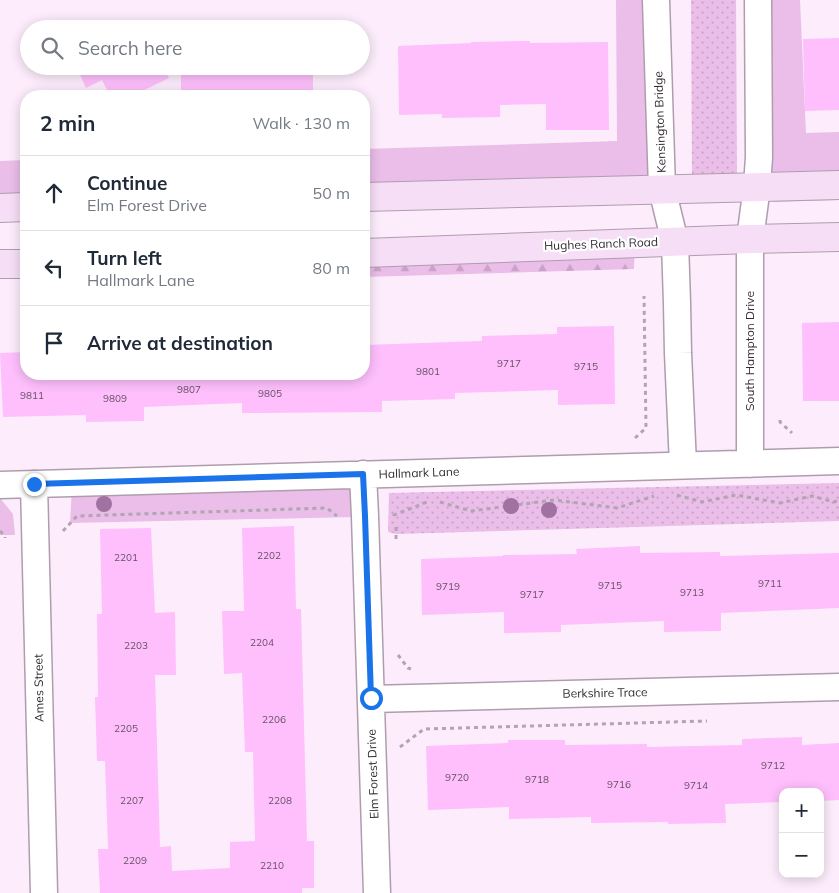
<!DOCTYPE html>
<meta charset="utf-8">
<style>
:root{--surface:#fff;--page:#f6f6f7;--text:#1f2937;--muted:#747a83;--line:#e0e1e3}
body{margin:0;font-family:Mulish,sans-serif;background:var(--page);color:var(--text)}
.controls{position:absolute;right:15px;bottom:15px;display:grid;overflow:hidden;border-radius:10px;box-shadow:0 2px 12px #0003}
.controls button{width:45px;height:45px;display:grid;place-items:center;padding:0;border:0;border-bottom:1px solid var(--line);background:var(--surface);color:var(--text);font:25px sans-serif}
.stop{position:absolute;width:15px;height:15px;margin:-11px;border:4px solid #1a73e8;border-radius:50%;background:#fff}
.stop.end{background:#1a73e8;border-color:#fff;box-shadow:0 1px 5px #0008}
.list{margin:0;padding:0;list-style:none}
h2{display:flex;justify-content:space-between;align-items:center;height:65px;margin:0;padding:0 20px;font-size:21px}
h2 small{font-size:16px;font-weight:400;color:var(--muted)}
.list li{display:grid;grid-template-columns:32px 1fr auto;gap:15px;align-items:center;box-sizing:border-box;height:75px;padding:0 20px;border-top:1px solid var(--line)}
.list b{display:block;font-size:19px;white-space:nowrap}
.list p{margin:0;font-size:16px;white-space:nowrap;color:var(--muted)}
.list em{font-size:16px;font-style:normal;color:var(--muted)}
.icon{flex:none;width:28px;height:28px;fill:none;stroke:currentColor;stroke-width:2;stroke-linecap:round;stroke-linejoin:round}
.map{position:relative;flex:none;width:839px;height:893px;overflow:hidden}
.search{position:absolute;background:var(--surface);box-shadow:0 2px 12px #0003;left:20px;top:20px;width:350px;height:55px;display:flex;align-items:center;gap:12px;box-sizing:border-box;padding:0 18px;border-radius:28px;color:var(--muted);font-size:19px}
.panel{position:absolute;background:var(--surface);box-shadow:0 2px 12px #0003;left:20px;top:90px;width:350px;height:290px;border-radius:20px}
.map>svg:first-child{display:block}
.grass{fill:#eabee8}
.forest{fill:url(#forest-firs)}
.park{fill:url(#park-dots)}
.building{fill:#febffc}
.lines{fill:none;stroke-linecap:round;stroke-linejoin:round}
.street-casing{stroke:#af9dae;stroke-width:29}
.secondary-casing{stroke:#af9dae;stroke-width:30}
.path{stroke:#b1a5b1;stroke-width:3;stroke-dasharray:4 4;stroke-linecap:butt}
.street{stroke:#fff;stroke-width:26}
.secondary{stroke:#f7def7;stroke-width:28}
.tree{fill:#a171a1}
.route{stroke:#1a73e8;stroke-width:6}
.labels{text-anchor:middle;stroke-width:4.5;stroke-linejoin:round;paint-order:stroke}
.number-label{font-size:10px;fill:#665165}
.street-label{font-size:12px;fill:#332c33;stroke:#fff}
</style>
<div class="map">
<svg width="839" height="893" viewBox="0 0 839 893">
<defs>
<pattern id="forest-firs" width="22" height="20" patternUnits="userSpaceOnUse" patternTransform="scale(1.25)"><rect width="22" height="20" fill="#eabee8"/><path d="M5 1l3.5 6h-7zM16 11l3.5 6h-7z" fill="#c9a3c7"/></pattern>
<pattern id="park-dots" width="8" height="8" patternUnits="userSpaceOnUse" patternTransform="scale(1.25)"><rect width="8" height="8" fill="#eabee8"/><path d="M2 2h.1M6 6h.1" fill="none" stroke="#c9a3c7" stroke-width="1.8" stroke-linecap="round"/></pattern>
</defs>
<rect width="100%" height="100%" fill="#fdedfc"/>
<path class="grass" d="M 616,0 L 646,0 L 653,201 L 364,207 L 364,149 L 617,141 Z
M 767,0 L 800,0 L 806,133 L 839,132 L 839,200 L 773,202 Z
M 26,160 L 26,214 L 0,215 L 0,161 Z
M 355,484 L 357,517 L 70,523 L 72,488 Z
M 0,498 L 13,514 L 15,535 L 0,535 Z"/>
<path class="forest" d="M 635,236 L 634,269 L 364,277 L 364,243 Z"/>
<path class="park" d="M 691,0 L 736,0 L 737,178 L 692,178 Z
M 839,483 L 839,521 L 396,534 L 388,532 L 389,493 Z"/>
<path class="building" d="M 839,38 L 839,110 L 805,111 L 803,39 Z
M 530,41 L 530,43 L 608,42 L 609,130 L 546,130 L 546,104 L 500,105 L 500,117 L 442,118 L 442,114 L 399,115 L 398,46 L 471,43 L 471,42 Z
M 76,66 L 163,66 L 169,78 L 132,96 L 110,96 L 102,80 L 86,88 Z
M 253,66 L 313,66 L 313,96 L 181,96 L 181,73 L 253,73 Z
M 839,322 L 839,401 L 803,401 L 802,323 Z
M 614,326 L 615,404 L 558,405 L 558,390 L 455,393 L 455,399 L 382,401 L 382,412 L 242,413 L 242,403 L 144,407 L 144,421 L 86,422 L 86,415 L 3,417 L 0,353 L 26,352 L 26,374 L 364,374 L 364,345 L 482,341 L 482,336 L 557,334 L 557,327 Z
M 294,526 L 296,609 L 301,609 L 307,841 L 314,841 L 314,888 L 302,888 L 302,893 L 100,893 L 98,849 L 108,849 L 105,761 L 97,761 L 95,697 L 98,697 L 97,614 L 102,614 L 100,529 L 151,528 L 155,613 L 175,612 L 176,675 L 155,675 L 160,847 L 171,846 L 172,871 L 230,868 L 230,842 L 255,841 L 253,752 L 245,752 L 242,673 L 224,674 L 222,611 L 244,611 L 242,528 Z
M 640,546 L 640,553 L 720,552 L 720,556 L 839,553 L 839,608 L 721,613 L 721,631 L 664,632 L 664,621 L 561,625 L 561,632 L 504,633 L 504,612 L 422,615 L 421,559 L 503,556 L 503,555 L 577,554 L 576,549 Z
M 802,737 L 802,745 L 839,743 L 839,800 L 820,801 L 820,792 L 783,792 L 783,802 L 725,804 L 726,823 L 668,824 L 668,822 L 591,823 L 591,817 L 509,819 L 509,807 L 428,810 L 426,746 L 508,743 L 508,740 L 565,740 L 565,745 L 647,744 L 647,747 L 742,745 L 742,739 Z"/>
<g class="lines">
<defs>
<path id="street" d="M 656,0 L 662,189 L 675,242 L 677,303 L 678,353 L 683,465
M 750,464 L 750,239 L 757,186 L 759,157 L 758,0
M 363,474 L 365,516 L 377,893
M 34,484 L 44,893
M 0,485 L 839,461
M 371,699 L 839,687"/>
<path id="secondary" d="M 364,197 L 839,185
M 0,208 L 26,207
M 364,253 L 750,239 L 839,237
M 0,264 L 26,264"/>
</defs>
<use href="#street" class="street-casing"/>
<use href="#secondary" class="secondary-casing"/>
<path class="path" d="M 780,420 L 780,422 L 792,433
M 635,438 L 646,428 L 644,296
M 677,495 L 702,502 L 736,495 L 780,503 L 812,496 L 834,502 L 839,500
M 440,502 L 471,511 L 554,500 L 617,508 L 654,496
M 394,516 L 394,515 L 427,502
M 396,527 L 396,541
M 0,531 L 5,536 L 5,538
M 63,531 L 77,516 L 327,508 L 337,516
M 398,655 L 408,668 L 411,669
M 400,747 L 424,729 L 707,721"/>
<use href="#street" class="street"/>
<use href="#secondary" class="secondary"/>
</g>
<g class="tree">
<circle cx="104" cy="504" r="8"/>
<circle cx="511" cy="506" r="8"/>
<circle cx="549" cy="510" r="8"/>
</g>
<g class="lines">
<path class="route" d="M 34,484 L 363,474 L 365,516 L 371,698"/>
</g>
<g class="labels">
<g class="number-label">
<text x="509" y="367">9717</text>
<text x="586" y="370">9715</text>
<text x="428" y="375">9801</text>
<text x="189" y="393">9807</text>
<text x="270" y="397">9805</text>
<text x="32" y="399">9811</text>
<text x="115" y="402">9809</text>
<text x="269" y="559">2202</text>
<text x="126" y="561">2201</text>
<text x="770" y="587">9711</text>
<text x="610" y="589">9715</text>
<text x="448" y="590">9719</text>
<text x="692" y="596">9713</text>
<text x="532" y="598">9717</text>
<text x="262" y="646">2204</text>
<text x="136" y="649">2203</text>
<text x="274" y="723">2206</text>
<text x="126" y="732">2205</text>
<text x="773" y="769">9712</text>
<text x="457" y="781">9720</text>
<text x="537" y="783">9718</text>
<text x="619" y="788">9716</text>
<text x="696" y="789">9714</text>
<text x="132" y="804">2207</text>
<text x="280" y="804">2208</text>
<text x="135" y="864">2209</text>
<text x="272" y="869">2210</text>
</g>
<g class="street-label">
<text transform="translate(660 122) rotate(-92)" y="4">Kensington Bridge</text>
<text transform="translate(601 244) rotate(-2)" y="4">Hughes Ranch Road</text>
<text transform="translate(750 351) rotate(-90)" y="4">South Hampton Drive</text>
<text transform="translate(419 473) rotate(-2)" y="4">Hallmark Lane</text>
<text transform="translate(39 688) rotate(-91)" y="4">Ames Street</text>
<text transform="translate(605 693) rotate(-1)" y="4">Berkshire Trace</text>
<text transform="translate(373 774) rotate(-92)" y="4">Elm Forest Drive</text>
</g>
</g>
</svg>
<div class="controls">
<button>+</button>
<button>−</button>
</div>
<div class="stop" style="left:371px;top:698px"></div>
<div class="stop end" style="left:34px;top:484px"></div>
<div class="search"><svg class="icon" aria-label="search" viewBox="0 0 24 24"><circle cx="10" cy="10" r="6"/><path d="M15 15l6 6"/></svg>Search here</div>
<section class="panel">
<h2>2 min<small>Walk · 130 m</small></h2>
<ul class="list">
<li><svg class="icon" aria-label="ahead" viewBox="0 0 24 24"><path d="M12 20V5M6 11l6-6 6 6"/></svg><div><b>Continue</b><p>Elm Forest Drive</p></div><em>50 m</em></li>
<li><svg class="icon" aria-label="left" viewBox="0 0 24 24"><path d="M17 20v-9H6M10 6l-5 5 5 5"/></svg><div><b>Turn left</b><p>Hallmark Lane</p></div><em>80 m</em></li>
<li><svg class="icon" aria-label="arrive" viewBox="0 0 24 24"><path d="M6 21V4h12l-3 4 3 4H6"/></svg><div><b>Arrive at destination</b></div></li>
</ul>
</section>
</div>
